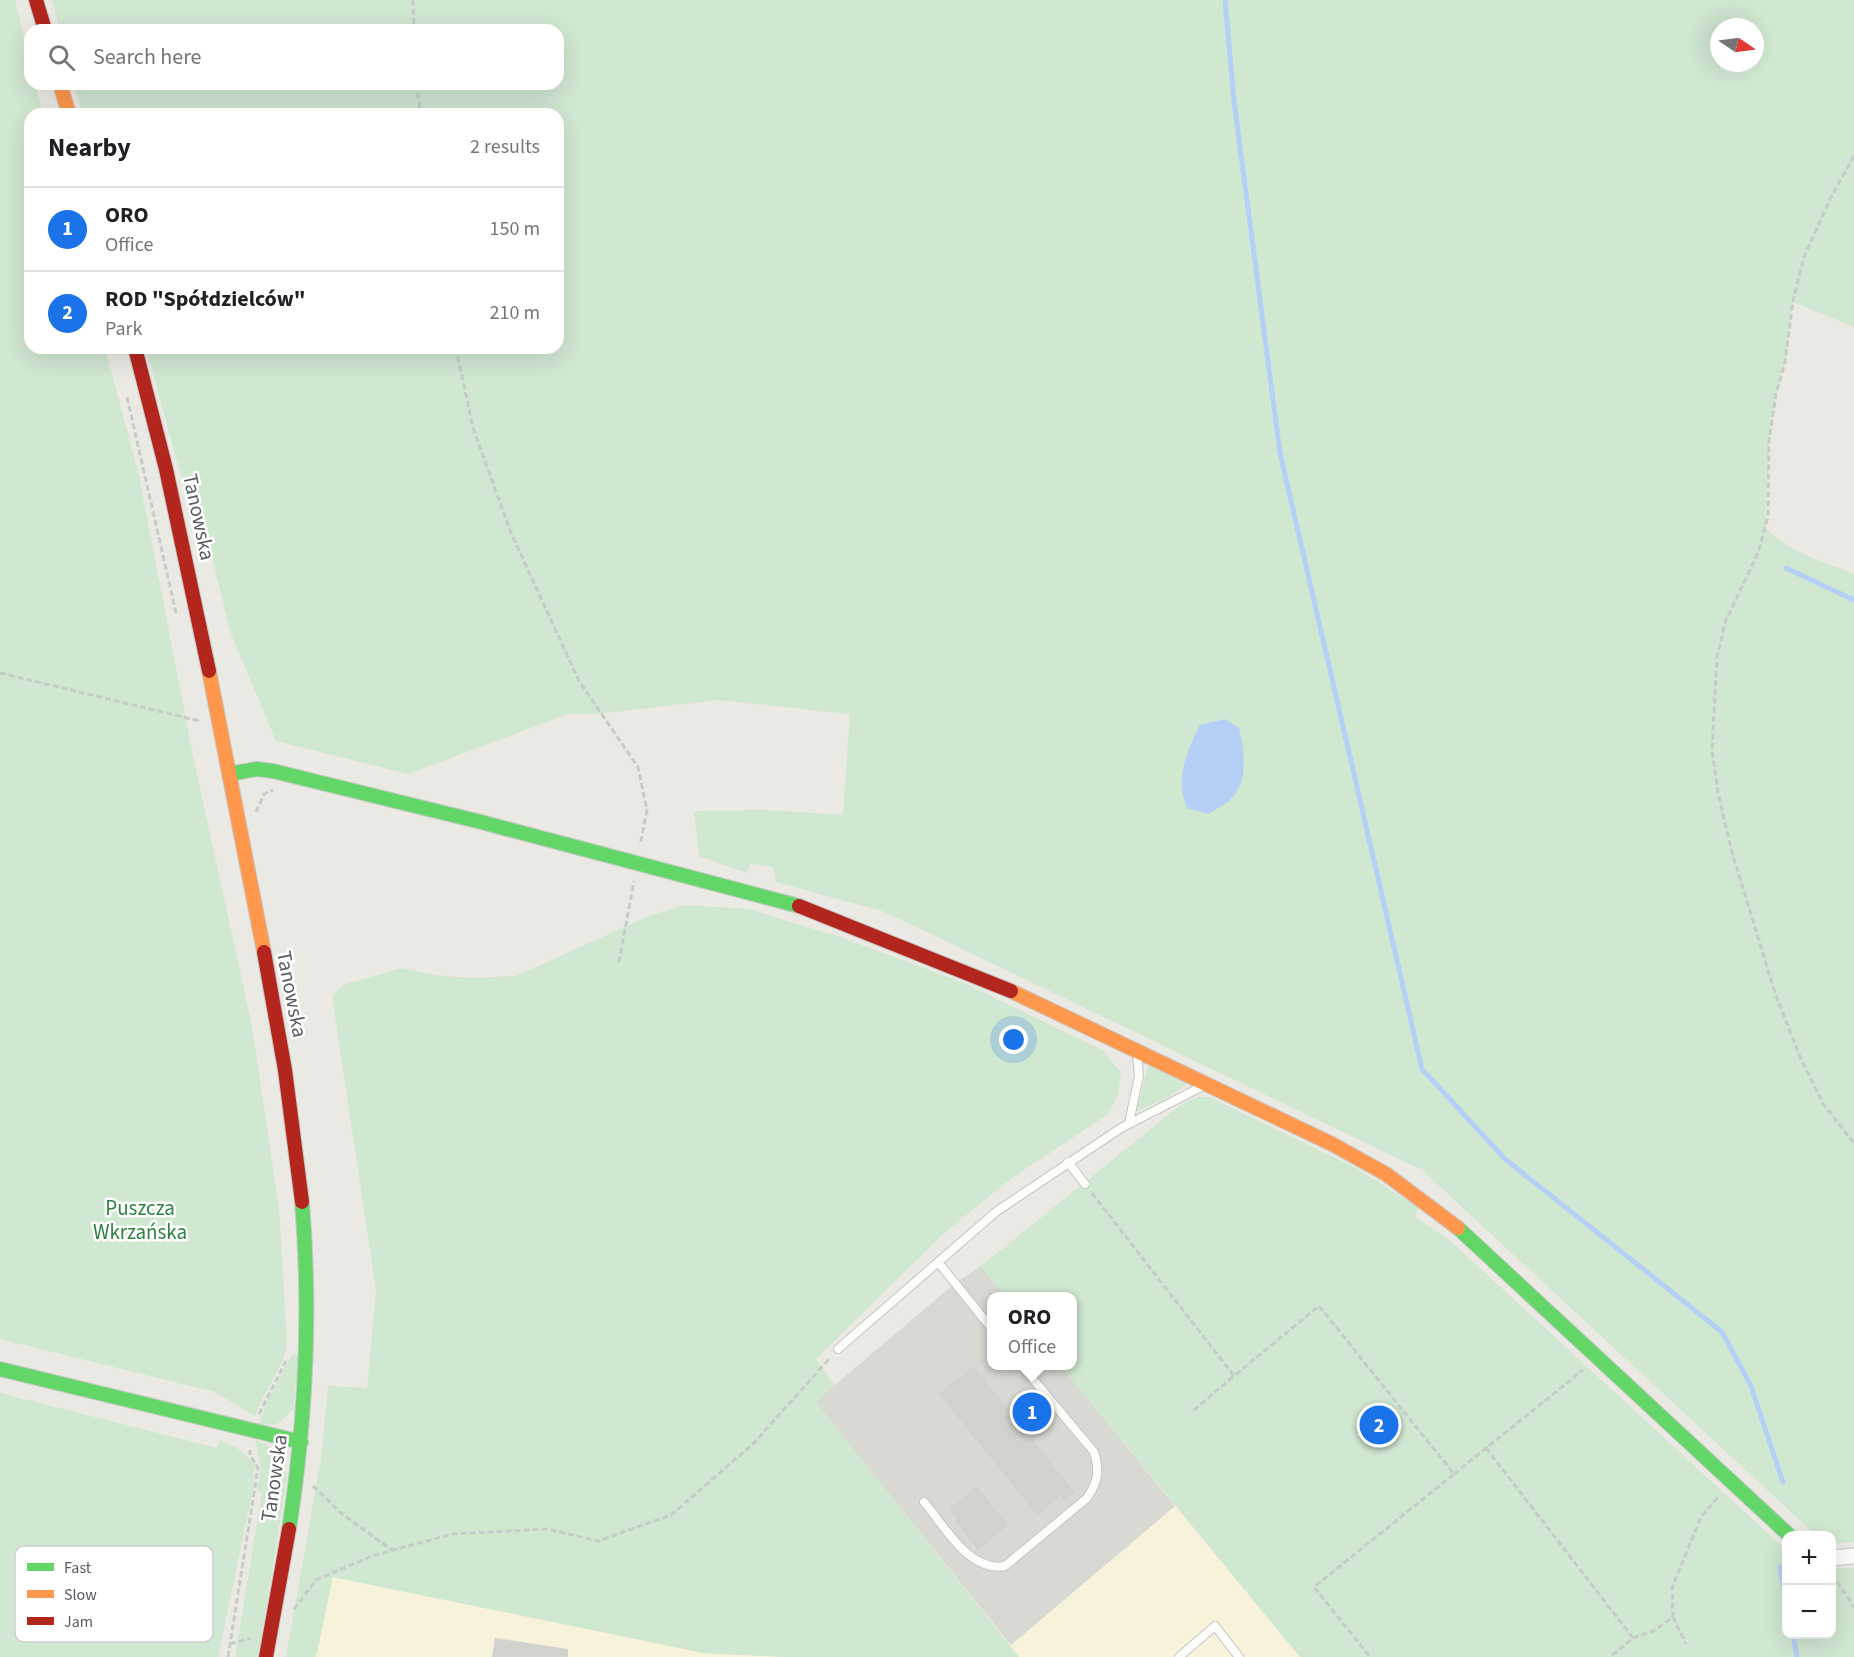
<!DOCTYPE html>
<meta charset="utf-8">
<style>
:root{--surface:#fff;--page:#f2f2f2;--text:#202124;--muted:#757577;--line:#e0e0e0;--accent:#1a73e8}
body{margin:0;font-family:"Source Sans 3",sans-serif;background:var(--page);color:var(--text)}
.controls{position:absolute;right:18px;bottom:18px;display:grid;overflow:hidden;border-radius:12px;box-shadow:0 6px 24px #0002}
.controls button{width:54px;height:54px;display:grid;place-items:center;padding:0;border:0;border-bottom:2px solid var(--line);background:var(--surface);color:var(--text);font:30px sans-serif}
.compass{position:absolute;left:1710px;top:18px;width:54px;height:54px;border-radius:50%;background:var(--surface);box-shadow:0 6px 24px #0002;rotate:103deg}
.you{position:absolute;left:1014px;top:1040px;width:21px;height:21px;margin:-15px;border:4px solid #fff;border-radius:50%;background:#1a73e8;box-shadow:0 0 0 9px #1a73e833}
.badge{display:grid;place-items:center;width:39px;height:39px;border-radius:50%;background:var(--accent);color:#fff;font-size:20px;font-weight:700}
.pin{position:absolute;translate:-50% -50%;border:3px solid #fff;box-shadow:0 2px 6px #0006}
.popup{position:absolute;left:987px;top:1292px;width:90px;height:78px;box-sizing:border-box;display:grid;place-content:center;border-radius:12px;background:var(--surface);filter:drop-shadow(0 2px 4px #0005);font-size:20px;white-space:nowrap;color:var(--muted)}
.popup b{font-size:22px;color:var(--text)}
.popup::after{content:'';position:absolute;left:50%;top:100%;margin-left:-12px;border:12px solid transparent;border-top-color:var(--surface)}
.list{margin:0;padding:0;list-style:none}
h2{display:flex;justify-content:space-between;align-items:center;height:78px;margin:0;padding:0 24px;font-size:26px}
h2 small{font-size:20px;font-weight:400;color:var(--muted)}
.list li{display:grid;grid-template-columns:39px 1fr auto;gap:18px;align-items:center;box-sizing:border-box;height:84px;padding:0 24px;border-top:2px solid var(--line)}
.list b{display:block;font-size:22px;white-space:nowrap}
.list p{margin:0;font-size:20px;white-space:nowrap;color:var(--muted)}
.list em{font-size:20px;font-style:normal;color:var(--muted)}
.icon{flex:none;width:33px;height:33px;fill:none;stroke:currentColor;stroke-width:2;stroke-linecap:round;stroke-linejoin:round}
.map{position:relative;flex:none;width:1854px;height:1657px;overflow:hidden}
.search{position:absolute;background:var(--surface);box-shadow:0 6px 24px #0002;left:24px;top:24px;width:540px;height:66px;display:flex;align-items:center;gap:15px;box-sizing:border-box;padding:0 21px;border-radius:18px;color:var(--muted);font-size:22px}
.panel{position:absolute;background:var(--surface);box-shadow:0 6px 24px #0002;left:24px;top:108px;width:540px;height:246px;border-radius:18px}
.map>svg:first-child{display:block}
.commercial{fill:#f6f3da}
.industrial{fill:#d9d9d3}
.green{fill:#d0e7d0;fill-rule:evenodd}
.water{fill:#b5d0f7}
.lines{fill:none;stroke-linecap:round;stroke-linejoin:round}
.stream{stroke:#b5d0f7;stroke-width:5}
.building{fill:#d1d1cd}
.lane-casing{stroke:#c6c5c5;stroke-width:10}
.street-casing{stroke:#c6c5c5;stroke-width:17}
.fast-casing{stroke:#c8c8c8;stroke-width:16}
.slow-casing{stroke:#c8c8c8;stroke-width:16}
.jam-casing{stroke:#c8c8c8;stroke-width:16}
.path{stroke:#c6ccca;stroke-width:3;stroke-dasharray:6 3;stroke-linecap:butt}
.lane{stroke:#fcfcfb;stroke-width:8}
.street{stroke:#fcfcfb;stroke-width:15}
.fast{stroke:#63d668;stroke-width:14}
.slow{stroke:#ff974d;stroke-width:14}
.jam{stroke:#b3261e;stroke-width:14}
.labels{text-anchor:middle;stroke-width:5;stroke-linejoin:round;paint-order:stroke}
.street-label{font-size:21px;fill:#595b62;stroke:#fff}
.park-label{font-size:21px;fill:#2f8340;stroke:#fff}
.key{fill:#fff;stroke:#cdced0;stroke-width:1.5}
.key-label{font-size:16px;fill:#595b62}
</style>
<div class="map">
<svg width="1854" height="1657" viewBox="0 0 1854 1657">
<rect width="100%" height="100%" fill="#eae9e3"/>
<path class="commercial" d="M 1175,1506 L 1300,1657 L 955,1657 L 1011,1644 Z
M 332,1577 L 704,1653 L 786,1657 L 316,1657 Z"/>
<path class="industrial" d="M 981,1266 L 1005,1296 L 992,1296 L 992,1366 L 1061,1366 L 1175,1506 L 1011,1645 L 815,1402 L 954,1284 Z"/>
<path class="green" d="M 0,0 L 15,0 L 30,63 L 30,84 L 35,84 L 43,114 L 30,114 L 30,348 L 105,348 L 139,476 L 193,756 L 252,1026 L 279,1209 L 287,1341 C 285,1369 263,1390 255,1416 L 215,1392 L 0,1339 Z
M 52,0 L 1854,0 L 1854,327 L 1793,302 L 1785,362 L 1776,394 L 1769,441 L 1765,526 C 1776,547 1832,565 1854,574 L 1854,1542 L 1832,1544 L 1832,1536 L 1816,1535 L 1422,1170 L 906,922 L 882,911 L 776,882 L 773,867 L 750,864 L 747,873 L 699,856 L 694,811 L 767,810 L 843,815 L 850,714 L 719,700 L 596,714 L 568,714 L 408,774 L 276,741 L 230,631 L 200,508 L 190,508 L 146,348 L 558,348 L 558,114 L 82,114 L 74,84 L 558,84 L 558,30 L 60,30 ZM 1719,27 L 1755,27 L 1755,63 L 1719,63 Z
M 684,905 L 748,909 L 843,938 L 964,983 L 1104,1051 L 1121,1073 L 1118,1095 L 1107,1115 L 1012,1178 L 944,1233 L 816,1359 L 834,1385 L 816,1402 L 1019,1657 L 786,1657 L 704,1653 L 333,1577 L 316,1657 L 286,1657 L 321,1459 L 328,1386 L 367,1388 L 376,1290 L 332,996 L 343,985 L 401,968 L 441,976 L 476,978 L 516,976 L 649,916 Z
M 1148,1065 L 1187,1084 L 1167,1098 L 1137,1111 Z
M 1198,1097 L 1209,1097 L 1352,1166 L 1418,1207 L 1415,1217 L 1447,1238 L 1786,1550 L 1786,1634 L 1832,1634 L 1832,1568 L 1854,1568 L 1854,1657 L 1300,1657 L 1061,1366 L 1072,1366 L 1072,1296 L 1005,1296 L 981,1266 L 1183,1103 Z
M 292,1355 L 299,1356 L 293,1409 L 277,1424 L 259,1425 L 267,1402 Z
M 0,1393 L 217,1448 L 220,1440 L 237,1448 L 255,1464 L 253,1490 L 218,1657 L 0,1657 Z
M 255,1440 C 273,1446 284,1459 287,1478 L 258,1657 L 235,1657 L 262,1492 L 257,1491 L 261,1468 Z"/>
<path class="water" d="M 1225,719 L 1239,728 C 1245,752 1249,783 1229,801 C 1223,806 1214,810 1208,814 L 1187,808 C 1175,779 1186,752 1200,725 Z"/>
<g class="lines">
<path class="stream" d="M 1225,0 L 1234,101 L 1280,453 L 1422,1069 L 1505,1159 L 1722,1332 L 1751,1386 L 1783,1482
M 1786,568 L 1854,600
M 1780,1567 L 1786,1600
M 1793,1634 L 1797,1657"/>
</g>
<path class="building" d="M 973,1366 L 1010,1411 L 1032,1393 L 1049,1416 L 1028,1433 L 1075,1493 L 1065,1501 L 1060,1495 L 1037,1515 L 939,1394 Z
M 977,1487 L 1008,1525 L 978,1550 L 955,1521 L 958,1519 L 949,1509 Z
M 495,1638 L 568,1649 L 568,1657 L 492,1657 Z"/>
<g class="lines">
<defs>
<path id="lane" d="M 1129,1123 L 1139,1076 L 1137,1054
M 1068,1162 L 1085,1184
M 938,1262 L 992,1329
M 838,1349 L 997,1211 L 1121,1128 L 1203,1086
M 924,1502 C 944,1525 969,1573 1005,1566 L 1087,1498 C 1098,1482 1100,1471 1094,1452 L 1022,1366
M 1179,1657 L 1215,1626 L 1239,1657"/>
<path id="street" d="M 1832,1558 L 1854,1556"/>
<path id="fast" d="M 229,774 L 257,769 L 273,771 L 481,822 L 799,906
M 1458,1228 L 1790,1536
M 0,1369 L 301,1442
M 289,1529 C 306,1420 311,1312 302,1202"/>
<path id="slow" d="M 60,84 L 69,114
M 209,671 L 264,952
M 1011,991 L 1332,1144 L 1386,1174 L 1458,1228"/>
<path id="jam" d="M 36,0 L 45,30
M 135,348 L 166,469 L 209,671
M 799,906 L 1011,991
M 264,952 L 285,1070 L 302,1202
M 266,1657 L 289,1529"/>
</defs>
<use href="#lane" class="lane-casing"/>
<use href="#street" class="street-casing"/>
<use href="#fast" class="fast-casing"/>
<use href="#slow" class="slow-casing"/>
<use href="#jam" class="jam-casing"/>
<path class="path" d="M 413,0 L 414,30
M 416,84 L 421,114
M 1854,156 L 1830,199 L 1804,257 L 1793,301 L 1785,362 L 1776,394 L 1769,441 L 1768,516 L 1758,553 L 1726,620 L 1717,657 L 1712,750 L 1718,793 L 1732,852 L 1775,993 L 1800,1057 L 1824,1105 L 1854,1143
M 456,348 L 473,428 L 511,533 L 579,681 L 638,767 L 647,810 L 640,845
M 127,397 L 176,613
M 0,673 L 200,721
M 256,812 L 264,794 L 273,790
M 619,962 L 634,881
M 1092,1193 L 1234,1376 L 1319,1306 L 1454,1474 L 1314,1587 L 1370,1657
M 1194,1410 L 1234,1376
M 259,1414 L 286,1361
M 1486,1448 L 1633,1638 L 1610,1657
M 1454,1474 L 1583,1370
M 313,1486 L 342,1514 L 392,1550
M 1832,1574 L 1854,1607
M 294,1609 L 316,1580 L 372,1556 L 452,1534 L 547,1529 L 598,1541 L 671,1515 L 753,1444 L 830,1358
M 1673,1617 L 1686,1644
M 1633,1638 L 1655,1630 L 1673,1617 L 1672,1588 L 1701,1517 L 1719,1496
M 230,1644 L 251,1638
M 228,1657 L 258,1468 L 250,1455 L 250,1450"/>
<use href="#lane" class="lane"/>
<use href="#street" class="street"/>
<use href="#fast" class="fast"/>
<use href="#slow" class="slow"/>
<use href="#jam" class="jam"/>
</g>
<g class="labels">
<g class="street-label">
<text transform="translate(199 517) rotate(78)" y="7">Tanowska</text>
<text transform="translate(292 994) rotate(79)" y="7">Tanowska</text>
<text transform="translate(274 1478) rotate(-82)" y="7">Tanowska</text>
</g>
<g class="park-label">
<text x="140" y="1215">Puszcza<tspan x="140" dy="24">Wkrzańska</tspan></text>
</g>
</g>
<rect x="15" y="1546" width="198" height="96" rx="9" class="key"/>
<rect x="27" y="1563" width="27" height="8" fill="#63d668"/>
<rect x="27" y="1590" width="27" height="8" fill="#ff974d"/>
<rect x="27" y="1617" width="27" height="8" fill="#b3261e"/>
<g class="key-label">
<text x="64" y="1573">Fast</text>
<text x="64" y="1600">Slow</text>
<text x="64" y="1627">Jam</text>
</g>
</svg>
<div class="controls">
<button>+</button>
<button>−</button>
</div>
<svg class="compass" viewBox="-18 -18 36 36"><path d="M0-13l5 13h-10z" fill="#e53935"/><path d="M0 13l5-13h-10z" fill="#757577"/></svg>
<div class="you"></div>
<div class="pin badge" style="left:1032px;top:1412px">1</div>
<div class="popup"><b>ORO</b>Office</div>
<div class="pin badge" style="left:1379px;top:1425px">2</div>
<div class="search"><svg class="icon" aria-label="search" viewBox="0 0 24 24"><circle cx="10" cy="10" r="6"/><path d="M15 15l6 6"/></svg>Search here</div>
<section class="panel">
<h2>Nearby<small>2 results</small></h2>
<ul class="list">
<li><span class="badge">1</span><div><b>ORO</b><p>Office</p></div><em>150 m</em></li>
<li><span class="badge">2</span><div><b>ROD &quot;Spółdzielców&quot;</b><p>Park</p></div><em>210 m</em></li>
</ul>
</section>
</div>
